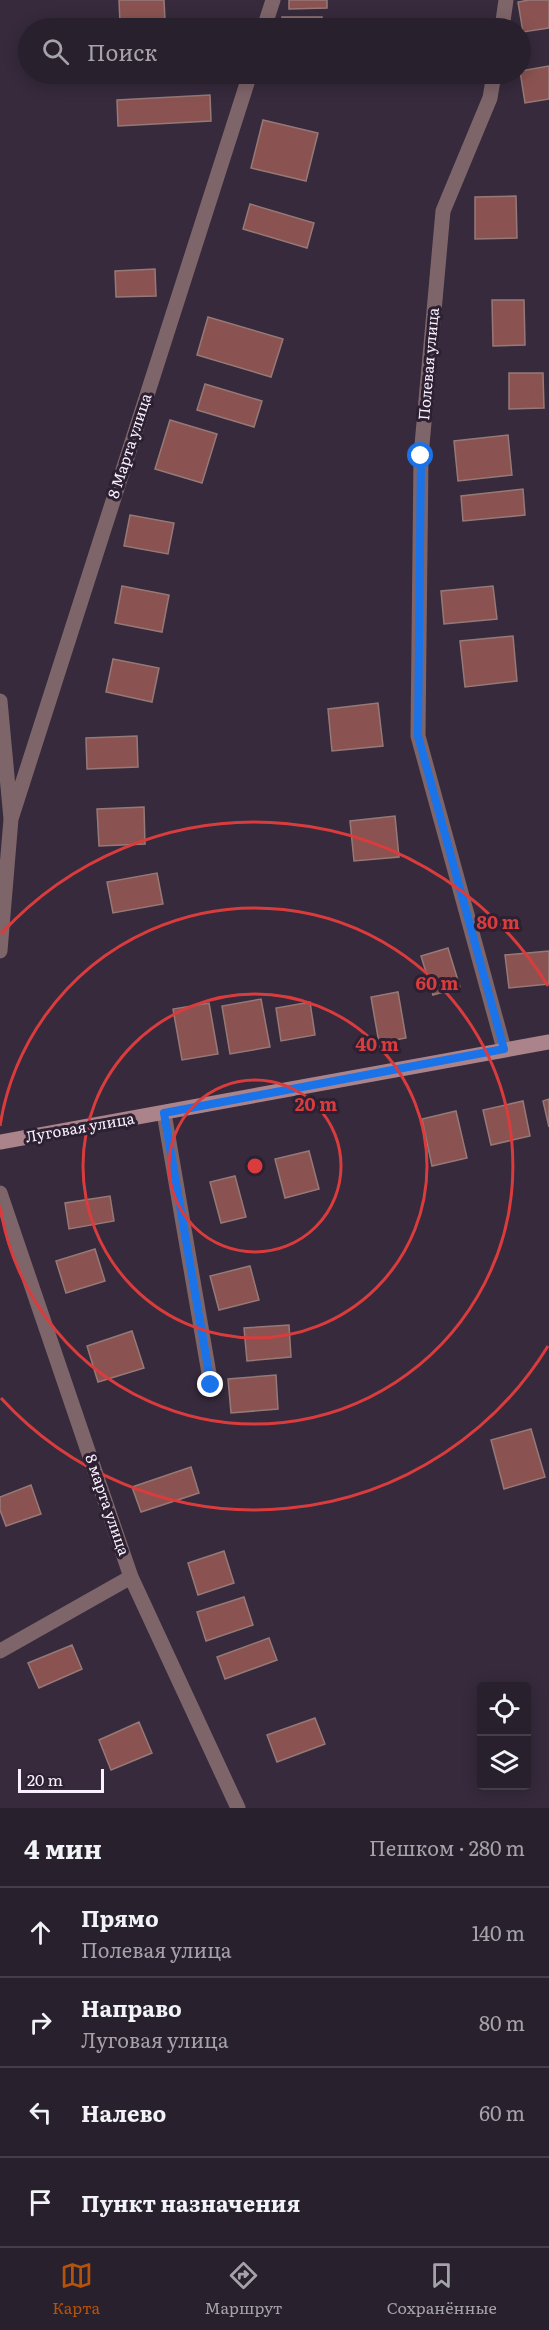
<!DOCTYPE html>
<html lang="ru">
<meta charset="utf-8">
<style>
:root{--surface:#28202d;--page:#302835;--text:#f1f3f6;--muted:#a5a3aa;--line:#443e49;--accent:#b45309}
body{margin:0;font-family:Literata,serif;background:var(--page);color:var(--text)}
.controls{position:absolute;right:18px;bottom:18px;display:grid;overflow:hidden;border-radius:6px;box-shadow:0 3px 15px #0003}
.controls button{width:54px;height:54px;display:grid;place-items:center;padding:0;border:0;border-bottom:2px solid var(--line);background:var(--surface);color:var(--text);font:30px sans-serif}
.scale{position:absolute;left:18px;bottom:15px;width:86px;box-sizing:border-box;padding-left:6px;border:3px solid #f9f1fd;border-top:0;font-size:16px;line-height:21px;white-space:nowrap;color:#f9f1fd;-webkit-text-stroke:4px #2c2032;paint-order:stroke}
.stop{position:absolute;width:18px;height:18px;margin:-14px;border:4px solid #1a73e8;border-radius:50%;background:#fff}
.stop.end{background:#1a73e8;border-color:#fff;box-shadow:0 2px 6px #0008}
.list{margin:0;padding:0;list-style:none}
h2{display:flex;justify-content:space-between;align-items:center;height:78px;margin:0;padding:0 24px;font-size:26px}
h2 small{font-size:20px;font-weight:400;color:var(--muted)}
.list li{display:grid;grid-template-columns:39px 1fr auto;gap:18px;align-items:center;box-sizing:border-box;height:90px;padding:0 24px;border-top:2px solid var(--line)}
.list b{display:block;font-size:22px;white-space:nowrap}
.list p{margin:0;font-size:20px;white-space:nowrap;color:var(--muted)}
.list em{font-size:20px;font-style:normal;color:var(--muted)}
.icon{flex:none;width:33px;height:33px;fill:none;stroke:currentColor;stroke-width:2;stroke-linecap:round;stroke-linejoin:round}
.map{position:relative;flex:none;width:549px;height:1808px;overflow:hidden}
.search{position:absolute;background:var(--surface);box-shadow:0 3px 15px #0003;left:18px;right:18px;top:18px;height:66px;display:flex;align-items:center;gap:15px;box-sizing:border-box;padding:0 21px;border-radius:33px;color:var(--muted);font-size:22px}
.sheet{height:438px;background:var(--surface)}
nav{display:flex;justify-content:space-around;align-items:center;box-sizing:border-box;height:84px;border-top:2px solid var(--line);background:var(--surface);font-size:16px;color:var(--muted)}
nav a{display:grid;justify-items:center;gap:3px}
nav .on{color:var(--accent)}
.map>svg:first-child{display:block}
.building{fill:#8a5351;stroke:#967977;stroke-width:1.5}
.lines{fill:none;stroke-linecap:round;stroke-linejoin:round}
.street{stroke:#7e656a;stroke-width:15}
.secondary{stroke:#ab838a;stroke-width:15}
.route{stroke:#1a73e8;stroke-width:8}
.ring{fill:none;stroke:#da3c3d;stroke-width:3}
.labels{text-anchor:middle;stroke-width:6;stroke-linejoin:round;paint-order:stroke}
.street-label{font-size:15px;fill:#f9f1fd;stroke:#2c2032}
.centre{fill:#da3c3d;stroke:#2c2032;stroke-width:3}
.ring-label{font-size:18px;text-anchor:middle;font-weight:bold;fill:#da3c3d;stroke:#2c2032;stroke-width:6;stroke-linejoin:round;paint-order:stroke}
</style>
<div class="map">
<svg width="549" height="1808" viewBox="0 0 549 1808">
<rect width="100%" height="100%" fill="#362a3c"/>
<path class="building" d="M 119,0 L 164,0 L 165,20 L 120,23 Z
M 289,0 L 327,0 L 327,8 L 289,9 Z
M 529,0 L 549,0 L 549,28 L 523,32 L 518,2 Z
M 282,17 L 322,17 L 322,28 L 282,28 Z
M 549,66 L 549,99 L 525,103 L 520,71 Z
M 210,95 L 211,121 L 118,126 L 117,100 Z
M 263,120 L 318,133 L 306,181 L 251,168 Z
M 516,196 L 517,238 L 475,239 L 475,197 Z
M 250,204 L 314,223 L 307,248 L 243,229 Z
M 155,269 L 156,296 L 116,297 L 115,271 Z
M 492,300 L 524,300 L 525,345 L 493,346 Z
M 208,317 L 283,339 L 271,377 L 197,355 Z
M 509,373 L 543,373 L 544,408 L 509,409 Z
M 205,384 L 262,401 L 254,427 L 197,410 Z
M 170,420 L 217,434 L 202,483 L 155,469 Z
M 508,435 L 512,475 L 458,481 L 454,441 Z
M 523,489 L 525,515 L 463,521 L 461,496 Z
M 130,515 L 174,523 L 168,554 L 124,546 Z
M 122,586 L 169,595 L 162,632 L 115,623 Z
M 493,586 L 497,619 L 444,624 L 441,591 Z
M 513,636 L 517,681 L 465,687 L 460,641 Z
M 113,659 L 159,668 L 152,702 L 106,692 Z
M 378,703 L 383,746 L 332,751 L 328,709 Z
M 137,736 L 138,767 L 87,769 L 86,738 Z
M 144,807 L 145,844 L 99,846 L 97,809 Z
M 395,816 L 399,857 L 354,861 L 350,821 Z
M 157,873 L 163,904 L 113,913 L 107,882 Z
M 448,948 L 460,987 L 433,995 L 421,956 Z
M 549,951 L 549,984 L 509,988 L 505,955 Z
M 398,992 L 406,1038 L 379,1043 L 371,997 Z
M 261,999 L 270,1047 L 230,1054 L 222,1006 Z
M 310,1002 L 315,1035 L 281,1041 L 276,1008 Z
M 209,1003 L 218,1054 L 182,1060 L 173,1009 Z
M 549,1099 L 549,1127 L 543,1101 Z
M 523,1101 L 530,1136 L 491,1145 L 483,1110 Z
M 456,1111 L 467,1158 L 432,1166 L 422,1119 Z
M 309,1151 L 319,1189 L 285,1198 L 275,1159 Z
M 235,1176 L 246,1217 L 221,1223 L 210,1182 Z
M 110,1196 L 114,1221 L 69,1229 L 65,1203 Z
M 95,1249 L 105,1281 L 66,1293 L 56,1261 Z
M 250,1266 L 259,1300 L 219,1310 L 210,1276 Z
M 289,1325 L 291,1357 L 247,1361 L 244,1328 Z
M 132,1331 L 144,1368 L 98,1382 L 87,1346 Z
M 276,1375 L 278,1409 L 231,1413 L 228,1379 Z
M 531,1429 L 545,1477 L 504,1489 L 491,1440 Z
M 191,1467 L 199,1493 L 141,1512 L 132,1487 Z
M 31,1485 L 41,1514 L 6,1526 L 0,1510 L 0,1497 Z
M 224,1551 L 234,1583 L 198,1595 L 188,1563 Z
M 244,1597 L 253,1625 L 206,1641 L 197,1612 Z
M 269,1638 L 277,1660 L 225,1679 L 217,1657 Z
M 72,1645 L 82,1669 L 39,1688 L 28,1663 Z
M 315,1718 L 325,1744 L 277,1762 L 267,1735 Z
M 139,1722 L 152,1753 L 111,1770 L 99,1740 Z"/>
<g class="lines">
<path class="street" d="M 264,28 L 273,0
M 502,28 L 506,0
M 494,74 L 490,98 L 443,211 L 421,456 L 418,736 L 504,1049
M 0,701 L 11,819 L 0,951
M 11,819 L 250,74
M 164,1113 L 211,1385
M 0,1193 L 131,1577 L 238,1808
M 0,1651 L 131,1577"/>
<path class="secondary" d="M 0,1142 L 549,1042"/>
</g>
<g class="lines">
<path class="route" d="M 211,1385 L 164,1113 L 504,1049 L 418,736 L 421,456"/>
</g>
<g class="ring">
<circle cx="255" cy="1166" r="86"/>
<circle cx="255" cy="1166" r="172"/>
<path d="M0 1126A258 258 0 1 1 0 1206"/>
<path d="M548 1346A344 344 0 0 1 1 1398M1 934A344 344 0 0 1 548 986"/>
</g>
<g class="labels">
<g class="street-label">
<text transform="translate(429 364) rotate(-85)" y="5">Полевая улица</text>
<text transform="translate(130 446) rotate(-72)" y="5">8 Марта улица</text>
<text transform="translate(80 1128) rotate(-10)" y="5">Луговая улица</text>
<text transform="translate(107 1505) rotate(71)" y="5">8 марта улица</text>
</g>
</g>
<circle cx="255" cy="1166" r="9" class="centre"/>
<g class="ring-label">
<text x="498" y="929">80 m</text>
<text x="437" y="990">60 m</text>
<text x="377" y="1051">40 m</text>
<text x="316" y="1111">20 m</text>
</g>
</svg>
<div class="controls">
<button><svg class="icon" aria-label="locate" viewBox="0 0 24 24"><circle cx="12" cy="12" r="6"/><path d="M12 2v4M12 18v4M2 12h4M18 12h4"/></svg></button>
<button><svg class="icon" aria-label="layers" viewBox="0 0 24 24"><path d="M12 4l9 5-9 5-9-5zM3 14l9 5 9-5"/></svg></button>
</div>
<div class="scale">20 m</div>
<div class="stop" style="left:421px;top:456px"></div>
<div class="stop end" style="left:211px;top:1385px"></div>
<div class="search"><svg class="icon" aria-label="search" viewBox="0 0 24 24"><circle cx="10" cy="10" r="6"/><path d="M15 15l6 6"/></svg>Поиск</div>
</div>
<section class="sheet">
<h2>4 мин<small>Пешком · 280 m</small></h2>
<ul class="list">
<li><svg class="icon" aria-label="ahead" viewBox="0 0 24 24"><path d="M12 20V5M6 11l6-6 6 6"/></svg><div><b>Прямо</b><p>Полевая улица</p></div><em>140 m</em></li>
<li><svg class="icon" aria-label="right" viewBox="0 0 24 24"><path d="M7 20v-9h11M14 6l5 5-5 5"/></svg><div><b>Направо</b><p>Луговая улица</p></div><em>80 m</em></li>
<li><svg class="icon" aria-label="left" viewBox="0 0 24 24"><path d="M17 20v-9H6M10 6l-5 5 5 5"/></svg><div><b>Налево</b></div><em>60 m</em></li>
<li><svg class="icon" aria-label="arrive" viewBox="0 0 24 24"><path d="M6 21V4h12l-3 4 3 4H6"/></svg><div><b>Пункт назначения</b></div></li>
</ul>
</section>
<nav>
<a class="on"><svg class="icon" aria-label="map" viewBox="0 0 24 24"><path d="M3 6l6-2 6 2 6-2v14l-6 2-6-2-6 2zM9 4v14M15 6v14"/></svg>Карта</a>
<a><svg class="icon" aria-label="directions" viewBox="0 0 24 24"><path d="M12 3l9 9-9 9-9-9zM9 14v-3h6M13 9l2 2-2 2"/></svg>Маршрут</a>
<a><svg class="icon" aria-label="saved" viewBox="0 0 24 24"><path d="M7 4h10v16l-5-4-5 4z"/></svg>Сохранённые</a>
</nav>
